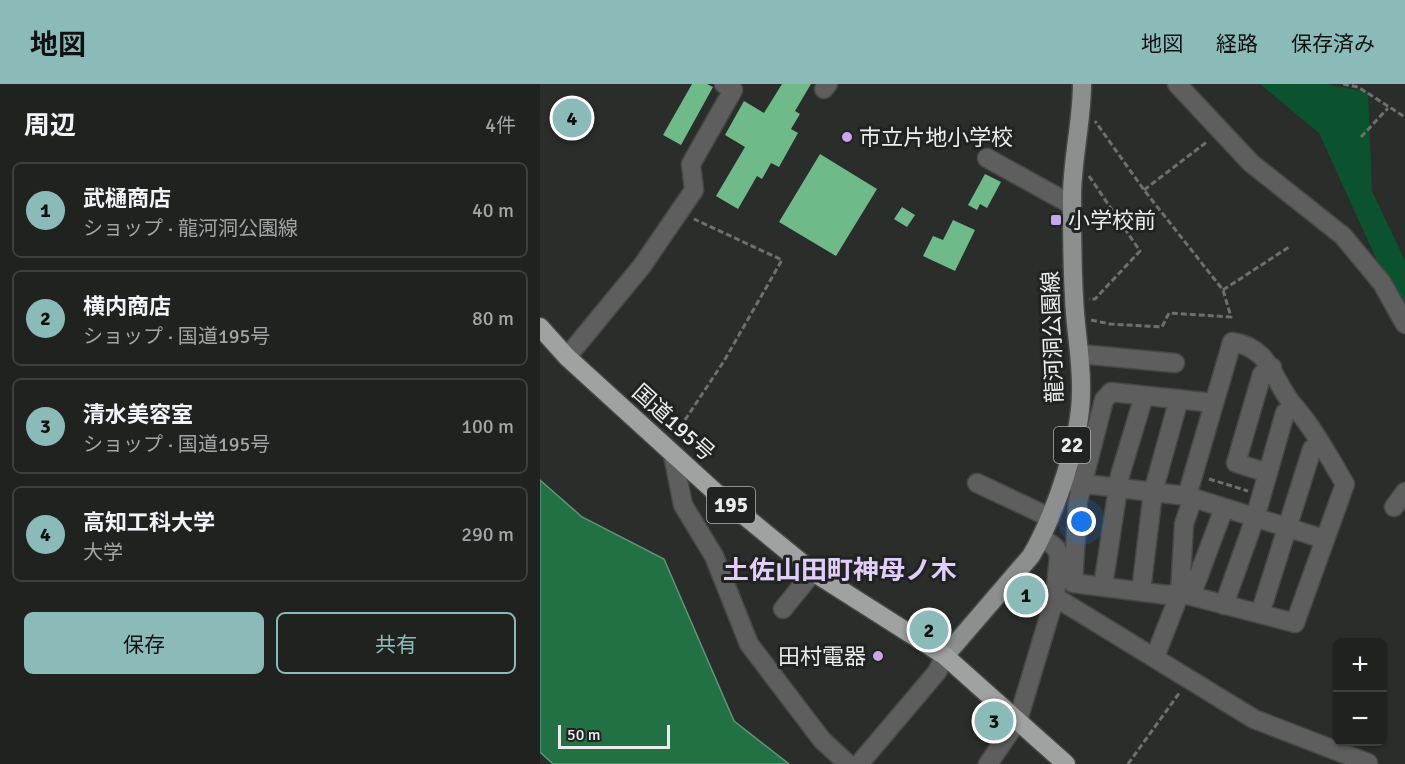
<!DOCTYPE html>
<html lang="ja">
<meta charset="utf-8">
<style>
:root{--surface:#202220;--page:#282a29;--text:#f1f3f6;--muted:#a2a4a5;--line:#3d3f3e;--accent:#8bbbb9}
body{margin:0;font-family:Signika,"Noto Sans JP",sans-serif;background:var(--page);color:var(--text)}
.controls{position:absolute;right:18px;bottom:18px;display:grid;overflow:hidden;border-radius:9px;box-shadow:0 2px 4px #0004}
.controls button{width:54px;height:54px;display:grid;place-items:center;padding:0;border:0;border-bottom:2px solid var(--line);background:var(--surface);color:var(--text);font:30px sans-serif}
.scale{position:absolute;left:18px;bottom:15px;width:112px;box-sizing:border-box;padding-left:6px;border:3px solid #ebeceb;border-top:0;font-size:16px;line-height:21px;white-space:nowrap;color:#ebeceb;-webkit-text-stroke:4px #212322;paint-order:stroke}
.you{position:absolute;left:542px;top:438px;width:21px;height:21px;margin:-15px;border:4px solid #fff;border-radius:50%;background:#1a73e8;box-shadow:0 0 0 9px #1a73e833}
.badge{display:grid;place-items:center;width:39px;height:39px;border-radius:50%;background:var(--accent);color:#111;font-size:20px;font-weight:700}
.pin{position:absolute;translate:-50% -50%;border:3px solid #fff;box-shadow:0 2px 6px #0006}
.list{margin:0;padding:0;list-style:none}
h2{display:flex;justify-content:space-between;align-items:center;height:78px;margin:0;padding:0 24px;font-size:26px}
h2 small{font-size:20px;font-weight:400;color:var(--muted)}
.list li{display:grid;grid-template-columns:39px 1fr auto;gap:18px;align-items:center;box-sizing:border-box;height:96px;margin:0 12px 12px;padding:0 12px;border:2px solid var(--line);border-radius:9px}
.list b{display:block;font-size:22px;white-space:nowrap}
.list p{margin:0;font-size:20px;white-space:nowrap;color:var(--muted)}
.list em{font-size:20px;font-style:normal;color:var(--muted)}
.actions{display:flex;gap:12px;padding:18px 24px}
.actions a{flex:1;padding:14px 0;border:2px solid var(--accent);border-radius:9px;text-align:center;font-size:21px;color:var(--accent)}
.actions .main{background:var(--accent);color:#111}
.map{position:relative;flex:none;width:865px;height:680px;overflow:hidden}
header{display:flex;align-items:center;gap:36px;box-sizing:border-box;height:84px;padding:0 30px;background:var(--accent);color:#111}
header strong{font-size:28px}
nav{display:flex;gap:33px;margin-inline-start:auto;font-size:21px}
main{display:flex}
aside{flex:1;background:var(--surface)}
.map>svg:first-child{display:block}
.green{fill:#0a532e}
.water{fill:#227145;stroke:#5e9677;stroke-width:1.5}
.building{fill:#6eba89}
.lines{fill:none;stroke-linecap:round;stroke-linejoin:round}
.minor-casing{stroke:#464846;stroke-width:21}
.major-casing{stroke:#464846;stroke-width:21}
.highway-casing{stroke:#464846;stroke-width:21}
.path{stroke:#6e6f6e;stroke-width:3;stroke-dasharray:6 3;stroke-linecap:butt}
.minor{stroke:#5d5e5d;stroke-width:18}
.major{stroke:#8c8f8d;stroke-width:18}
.highway{stroke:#9fa2a0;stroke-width:18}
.poi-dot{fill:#c7a6ef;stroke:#212322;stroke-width:2}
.labels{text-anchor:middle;stroke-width:6;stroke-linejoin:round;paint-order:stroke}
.shield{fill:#212322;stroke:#aeb0af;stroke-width:1.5}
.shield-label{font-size:21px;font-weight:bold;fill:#ebeceb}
.poi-label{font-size:22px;fill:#ebeceb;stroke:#212322;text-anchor:start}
.street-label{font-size:22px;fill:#ebeceb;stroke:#212322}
.quarter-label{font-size:26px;font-weight:bold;fill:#e1cff9;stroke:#212322}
</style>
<header>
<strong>地図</strong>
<nav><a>地図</a><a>経路</a><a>保存済み</a></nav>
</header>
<main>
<aside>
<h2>周辺<small>4件</small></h2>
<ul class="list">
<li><span class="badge">1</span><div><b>武樋商店</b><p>ショップ · 龍河洞公園線</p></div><em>40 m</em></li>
<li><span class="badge">2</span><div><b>横内商店</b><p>ショップ · 国道195号</p></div><em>80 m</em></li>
<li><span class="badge">3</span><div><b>清水美容室</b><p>ショップ · 国道195号</p></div><em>100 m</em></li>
<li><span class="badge">4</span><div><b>高知工科大学</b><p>大学</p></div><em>290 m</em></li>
</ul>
<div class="actions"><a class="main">保存</a><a>共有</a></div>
</aside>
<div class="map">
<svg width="865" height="680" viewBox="0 0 865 680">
<rect width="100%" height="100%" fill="#2b2d2b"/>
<path class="green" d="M 720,0 L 785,0 L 828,8 L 832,107 L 865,177 L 865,238 L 779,49 Z"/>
<path class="water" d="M 0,396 L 42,433 L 124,475 L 194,637 L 249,680 L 13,680 L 0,668 Z"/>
<path class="building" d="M 152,0 L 167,0 L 173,3 L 141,61 L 123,51 Z
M 242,0 L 271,0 L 255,27 L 260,30 L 251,45 L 258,49 L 239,83 L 231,79 L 222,95 L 217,92 L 198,125 L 176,112 L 205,63 L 185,51 L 204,17 L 224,29 Z
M 280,70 L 337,105 L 296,172 L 239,138 Z
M 445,90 L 461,98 L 447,124 L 440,120 L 437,126 L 428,121 Z
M 362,123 L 375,131 L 367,143 L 354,135 Z
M 413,136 L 435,146 L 415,187 L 383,172 L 393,152 L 403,156 Z"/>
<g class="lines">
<defs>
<path id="minor" d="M 637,0 L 711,79 L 803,152 L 842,199 L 865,240
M 284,5 L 288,0
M 447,74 L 532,121
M 540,270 L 635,279
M 27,273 L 102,182 L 154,106 L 151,80 L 193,6 L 184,0
M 133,371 L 143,421 L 174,472 L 209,560 L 282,656 L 308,680
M 728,389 L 696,379 L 722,290 L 732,283
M 529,398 L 647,412 L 784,455
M 437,399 L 509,433
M 647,412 L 692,258 C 732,264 732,297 754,322 C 774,345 789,373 805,400 L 755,539 L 640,509 L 627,511 L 533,499 L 538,417 L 564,316 L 571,308 L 674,319
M 854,423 L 865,408
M 563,502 L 580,391 L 604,312
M 601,507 L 613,408 L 639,315
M 651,512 L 684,424
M 515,513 L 714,635 L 828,679
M 684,521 L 715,434 L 745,329 L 753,322
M 243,525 L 273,488
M 720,530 L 772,365 L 781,360
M 615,573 L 640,509 L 644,440 L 653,414
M 319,680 L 397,588 L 405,572
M 448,680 L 478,636 L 515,513 L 519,472 L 516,464 L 502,453"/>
<path id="major" d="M 405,572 L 491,472 C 515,431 541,355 541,308 C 542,276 535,245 534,213 C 532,180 532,146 532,113 C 532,75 542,38 542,0"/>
<path id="highway" d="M 0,243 L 27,273 L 174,407 L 273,488 L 405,572 L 526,680"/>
</defs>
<use href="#minor" class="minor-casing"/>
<use href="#major" class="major-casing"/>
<use href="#highway" class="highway-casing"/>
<path class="path" d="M 803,0 L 818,3 L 865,33
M 821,53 L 848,24
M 549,92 L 600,167 L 555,215 L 549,215
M 604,106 L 668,57
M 683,206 L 749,163
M 551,236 L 570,240 L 622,243 L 629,229 L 691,233 L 683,206 L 604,106 L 555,37
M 135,351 L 184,277 L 242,176 L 154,135
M 669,395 L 708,407
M 588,680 L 640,608"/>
<use href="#minor" class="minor"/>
<use href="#major" class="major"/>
<use href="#highway" class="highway"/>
</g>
<g class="poi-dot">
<circle cx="307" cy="53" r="6"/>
<rect x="510" y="130" width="12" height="12" rx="3"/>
<circle cx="338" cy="572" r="6"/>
</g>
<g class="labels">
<g class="shield">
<rect x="514" y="343" width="36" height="36" rx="4.5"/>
<rect x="167" y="403" width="48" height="36" rx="4.5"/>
</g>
<g class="shield-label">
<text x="532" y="368">22</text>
<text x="191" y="428">195</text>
</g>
<g class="poi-label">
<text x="319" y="61">市立片地小学校</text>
<text x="528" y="144">小学校前</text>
<text x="326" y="580" text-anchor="end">田村電器</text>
</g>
<g class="street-label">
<text transform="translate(512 253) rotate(-92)" y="8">龍河洞公園線</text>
<text transform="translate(134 338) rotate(42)" y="8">国道195号</text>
</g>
<g class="quarter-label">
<text x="300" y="495">土佐山田町神母ノ木</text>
</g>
</g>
</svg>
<div class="controls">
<button>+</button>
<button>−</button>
</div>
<div class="scale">50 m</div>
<div class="you"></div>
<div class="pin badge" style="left:486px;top:511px">1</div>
<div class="pin badge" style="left:389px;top:546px">2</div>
<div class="pin badge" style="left:454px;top:637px">3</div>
<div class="pin badge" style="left:32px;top:34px">4</div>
</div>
</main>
